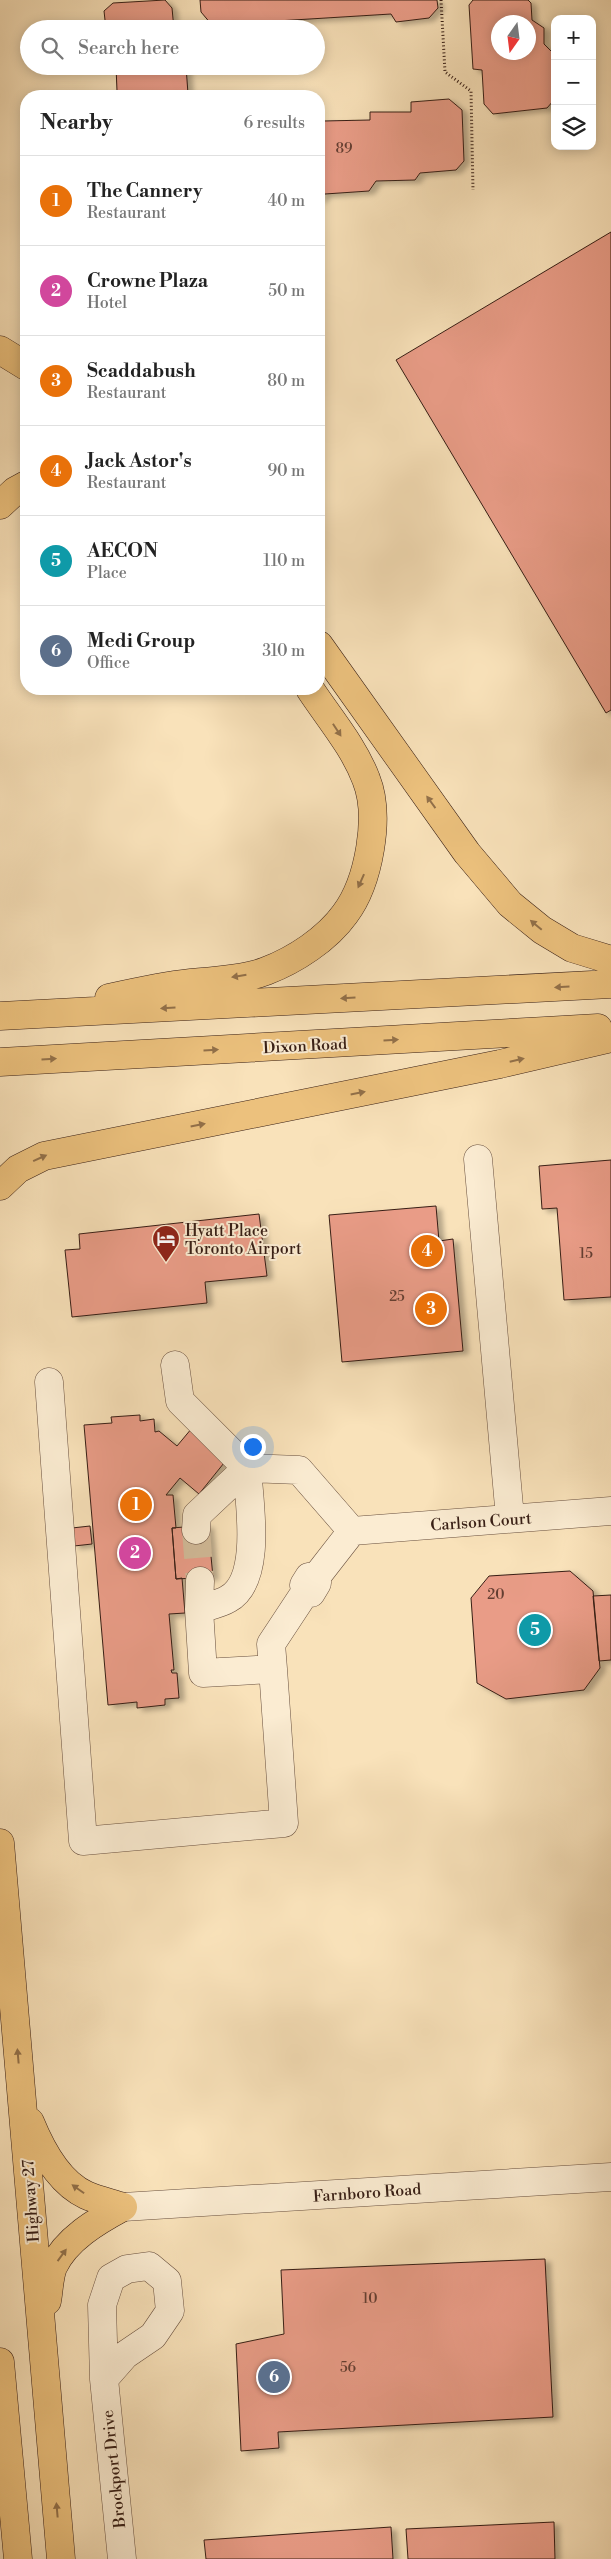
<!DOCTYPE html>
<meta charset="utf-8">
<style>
:root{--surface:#fff;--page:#f2f2f2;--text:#222;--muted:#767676;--line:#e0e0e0;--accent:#ea580c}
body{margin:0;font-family:"Libre Bodoni",serif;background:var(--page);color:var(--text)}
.controls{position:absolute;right:15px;top:15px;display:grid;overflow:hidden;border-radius:10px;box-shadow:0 2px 12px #0003}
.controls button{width:45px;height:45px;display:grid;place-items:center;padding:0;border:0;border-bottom:1px solid var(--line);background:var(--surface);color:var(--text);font:25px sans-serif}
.compass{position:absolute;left:491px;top:15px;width:45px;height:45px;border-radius:50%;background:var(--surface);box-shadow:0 2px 12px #0003;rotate:194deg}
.you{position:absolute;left:252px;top:1446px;width:18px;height:18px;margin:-12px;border:4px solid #fff;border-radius:50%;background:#1a73e8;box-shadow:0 0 0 8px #1a73e833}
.badge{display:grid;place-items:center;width:32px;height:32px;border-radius:50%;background:var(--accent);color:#fff;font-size:16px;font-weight:700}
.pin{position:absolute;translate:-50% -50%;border:2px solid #fff;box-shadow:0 1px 5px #0006}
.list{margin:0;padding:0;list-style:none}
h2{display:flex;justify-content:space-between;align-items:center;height:65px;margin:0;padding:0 20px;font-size:21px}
h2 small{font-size:16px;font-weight:400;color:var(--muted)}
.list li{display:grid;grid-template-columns:32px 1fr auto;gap:15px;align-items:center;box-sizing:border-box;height:90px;padding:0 20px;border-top:1px solid var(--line)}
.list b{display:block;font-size:19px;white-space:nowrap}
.list p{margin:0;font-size:16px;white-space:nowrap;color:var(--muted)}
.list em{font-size:16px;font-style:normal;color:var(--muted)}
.icon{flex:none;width:28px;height:28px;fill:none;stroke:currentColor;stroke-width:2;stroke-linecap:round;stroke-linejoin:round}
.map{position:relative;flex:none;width:611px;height:2559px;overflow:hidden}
.search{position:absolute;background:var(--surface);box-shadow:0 2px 12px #0003;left:20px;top:20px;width:305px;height:55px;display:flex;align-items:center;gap:12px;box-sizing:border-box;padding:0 18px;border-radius:28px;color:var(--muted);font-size:19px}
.panel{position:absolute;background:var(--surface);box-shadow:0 2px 12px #0003;left:20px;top:90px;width:305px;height:605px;border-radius:20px}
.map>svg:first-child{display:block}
.building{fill:#e99c87;stroke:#371e15;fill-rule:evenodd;filter:url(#shadow)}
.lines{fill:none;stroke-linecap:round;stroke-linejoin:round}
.minor-tunnel{stroke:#d2bb99;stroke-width:28;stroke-dasharray:28 14;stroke-linecap:butt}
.minor-casing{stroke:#684f3e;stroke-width:29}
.major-casing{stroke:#371e15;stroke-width:29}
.path{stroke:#371e15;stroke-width:3;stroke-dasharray:1 2.5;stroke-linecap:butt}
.minor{stroke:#fbecd2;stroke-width:28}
.major{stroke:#ecc17d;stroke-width:28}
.oneway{fill:#927049}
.labels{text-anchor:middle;stroke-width:4;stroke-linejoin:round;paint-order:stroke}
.number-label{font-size:14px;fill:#643e32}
.street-label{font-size:16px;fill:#371e15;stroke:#fbecd2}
.poi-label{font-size:16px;fill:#371e15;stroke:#fbecd2;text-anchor:start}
</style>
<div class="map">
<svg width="611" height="2559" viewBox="0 0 611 2559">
<defs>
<filter id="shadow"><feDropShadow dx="5.5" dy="3" stdDeviation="2.5" flood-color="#0004"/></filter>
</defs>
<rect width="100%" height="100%" fill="#f9e2ba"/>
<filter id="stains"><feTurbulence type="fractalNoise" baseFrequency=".004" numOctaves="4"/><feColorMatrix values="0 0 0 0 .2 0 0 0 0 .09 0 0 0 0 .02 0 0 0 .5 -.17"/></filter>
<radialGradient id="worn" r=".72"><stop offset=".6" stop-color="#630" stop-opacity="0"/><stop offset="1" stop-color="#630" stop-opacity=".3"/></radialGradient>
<path class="building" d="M 165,0 L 172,8 L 174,29 L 106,29 L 104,11 L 113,3 Z
M 200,0 L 437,0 L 438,8 L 429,18 L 396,22 L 391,14 L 212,25 L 201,12 Z
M 473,0 L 528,0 L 531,3 L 532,20 L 544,28 L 544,44 L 552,52 L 554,100 L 547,108 L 493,114 L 484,104 L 482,70 L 473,69 L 469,5 ZM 498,22 L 528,22 L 528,52 L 498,52 Z
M 116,66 L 186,66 L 188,94 L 195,94 L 195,96 L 122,96 L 117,91 Z
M 449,99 L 462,110 L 464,161 L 456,170 L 420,173 L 415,180 L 376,181 L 369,191 L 325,194 L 319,201 L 319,133 L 323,133 L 323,121 L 370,120 L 370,112 L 411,112 L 411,102 Z
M 611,232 L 611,710 L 606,713 L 396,360 Z
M 611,1160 L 611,1297 L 564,1300 L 557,1208 L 542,1209 L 539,1166 Z
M 436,1206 L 439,1241 L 453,1239 L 463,1351 L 342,1362 L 329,1215 Z
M 259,1214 L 267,1276 L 205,1282 L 207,1303 L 72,1317 L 65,1250 L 80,1249 L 79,1234 Z
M 140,1415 L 140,1421 L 154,1419 L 155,1432 L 159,1431 L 177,1446 L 192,1428 L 228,1458 L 199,1494 L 180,1478 L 166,1495 L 173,1495 L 176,1528 L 172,1528 L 176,1579 L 182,1578 L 185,1613 L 169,1614 L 174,1670 L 171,1670 L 172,1673 L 177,1673 L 179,1698 L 165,1699 L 165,1705 L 137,1708 L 137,1702 L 108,1705 L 84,1425 L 112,1423 L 111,1417 Z
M 208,1525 L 213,1577 L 176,1579 L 172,1528 Z
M 90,1526 L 92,1544 L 74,1546 L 72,1528 Z
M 570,1571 L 593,1591 L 600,1668 L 584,1690 L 506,1699 L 477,1683 L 471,1598 L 489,1576 Z
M 611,1595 L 611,1660 L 599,1661 L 593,1596 Z
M 545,2259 L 553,2417 L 278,2432 L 279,2448 L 241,2451 L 236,2344 L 284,2334 L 281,2270 Z
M 554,2522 L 555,2559 L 408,2559 L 406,2529 Z
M 391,2527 L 393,2559 L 206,2559 L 204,2540 Z"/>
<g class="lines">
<path class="minor-tunnel" d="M 196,1530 L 200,1581"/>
<defs>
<path id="minor" d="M 478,1159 L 510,1518
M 175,1365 L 180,1401 L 247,1468 L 299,1470 L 352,1531
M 49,1382 L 83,1841 L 284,1823 L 273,1669
M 247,1468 C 249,1501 263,1580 228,1599 C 220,1604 208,1606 199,1609 L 203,1673 L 273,1669 L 271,1644 L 304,1594 L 311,1593 L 317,1583 L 317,1576
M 196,1530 L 197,1515 L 247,1468
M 352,1531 L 611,1511
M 304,1585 L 309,1577 L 317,1576 L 352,1531
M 199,1609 L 200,1581
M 123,2207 L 611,2177
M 104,2379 L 125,2355 L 153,2336 L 170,2311 L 167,2281 L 149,2266 L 127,2269 L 111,2278 L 102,2305 L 104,2379 L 122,2559"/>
<path id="major" d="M 0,350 L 26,366
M 0,505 L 15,491 L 26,485
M 319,645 L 467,853 L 510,904 L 542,930 L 572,948 L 611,960
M 109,998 C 136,992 163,986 191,983 C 213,981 246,979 266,971 C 295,960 327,939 345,914 C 369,882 381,816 366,779 C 354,747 329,718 310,689
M 0,1016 L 611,984
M 0,1062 L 598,1028
M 0,1186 L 18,1169 L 44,1156 L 500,1064 L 611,1038
M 0,1843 L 61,2559
M 30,2122 C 41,2149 58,2182 86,2195 C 97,2200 111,2203 123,2207
M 47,2301 C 49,2291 49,2277 53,2267 C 66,2239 97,2221 123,2207
M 0,2362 L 18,2559"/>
</defs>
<use href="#minor" class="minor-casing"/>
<use href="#major" class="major-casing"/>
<path class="path" d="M 441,0 L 445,72 L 471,91 L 473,190"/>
<use href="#minor" class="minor"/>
<use href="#major" class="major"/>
</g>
<defs><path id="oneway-solid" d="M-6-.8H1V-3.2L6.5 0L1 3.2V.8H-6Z" transform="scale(1.25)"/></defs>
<g class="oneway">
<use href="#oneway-solid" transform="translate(337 730) rotate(57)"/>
<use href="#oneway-solid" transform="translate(431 802) rotate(-126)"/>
<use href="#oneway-solid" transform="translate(361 881) rotate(114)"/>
<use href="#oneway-solid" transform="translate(536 925) rotate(-140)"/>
<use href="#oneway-solid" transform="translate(239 976) rotate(171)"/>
<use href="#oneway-solid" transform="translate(562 987) rotate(177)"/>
<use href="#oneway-solid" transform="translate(348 998) rotate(177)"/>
<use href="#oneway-solid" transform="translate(168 1008) rotate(177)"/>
<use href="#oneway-solid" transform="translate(391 1040) rotate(-3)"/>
<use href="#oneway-solid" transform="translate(211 1050) rotate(-3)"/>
<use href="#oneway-solid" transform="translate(49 1059) rotate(-3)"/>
<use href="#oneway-solid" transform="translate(517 1060) rotate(-13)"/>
<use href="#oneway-solid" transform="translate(358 1093) rotate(-11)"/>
<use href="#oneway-solid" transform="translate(198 1125) rotate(-11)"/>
<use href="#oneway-solid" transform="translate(40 1158) rotate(-24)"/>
<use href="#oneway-solid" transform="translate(18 2056) rotate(-95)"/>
<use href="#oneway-solid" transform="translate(78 2189) rotate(-145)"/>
<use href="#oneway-solid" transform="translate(62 2255) rotate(-54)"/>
<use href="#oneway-solid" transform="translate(57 2510) rotate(-95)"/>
</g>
<defs>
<symbol id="hotel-pin" viewBox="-11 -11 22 30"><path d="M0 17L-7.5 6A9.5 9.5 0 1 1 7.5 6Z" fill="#8f2418" stroke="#fbecd2"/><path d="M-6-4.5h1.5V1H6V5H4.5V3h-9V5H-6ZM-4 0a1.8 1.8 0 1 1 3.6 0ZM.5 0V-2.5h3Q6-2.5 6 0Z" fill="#fff"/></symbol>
</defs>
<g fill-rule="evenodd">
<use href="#hotel-pin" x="150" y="1223" width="32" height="43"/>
</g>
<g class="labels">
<g class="number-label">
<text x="344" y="153">89</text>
<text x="586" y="1258">15</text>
<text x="397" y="1301">25</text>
<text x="496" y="1599">20</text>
<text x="370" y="2303">10</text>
<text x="348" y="2372">56</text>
</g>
<g class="street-label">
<text transform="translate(305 1045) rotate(-3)" y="6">Dixon Road</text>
<text transform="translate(481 1521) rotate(-4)" y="6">Carlson Court</text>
<text transform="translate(367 2192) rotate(-4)" y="6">Farnboro Road</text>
<text transform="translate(30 2201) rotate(-94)" y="6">Highway 27</text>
<text transform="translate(113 2469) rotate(-96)" y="6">Brockport Drive</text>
</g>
<g class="poi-label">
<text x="185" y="1236">Hyatt Place<tspan x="185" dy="18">Toronto Airport</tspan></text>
</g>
</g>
<rect width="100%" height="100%" filter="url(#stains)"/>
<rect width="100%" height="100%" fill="url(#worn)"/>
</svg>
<div class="controls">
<button>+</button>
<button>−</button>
<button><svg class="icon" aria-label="layers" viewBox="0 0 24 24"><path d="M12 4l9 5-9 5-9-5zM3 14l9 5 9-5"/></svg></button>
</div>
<svg class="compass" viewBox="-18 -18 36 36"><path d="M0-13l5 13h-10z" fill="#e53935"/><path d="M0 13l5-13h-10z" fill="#767676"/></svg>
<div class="you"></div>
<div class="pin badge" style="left:136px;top:1505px;background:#e8710a">1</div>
<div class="pin badge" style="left:135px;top:1553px;background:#d1479c">2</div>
<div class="pin badge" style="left:431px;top:1309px;background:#e8710a">3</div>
<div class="pin badge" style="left:427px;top:1251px;background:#e8710a">4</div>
<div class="pin badge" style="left:535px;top:1630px;background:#0f9aa8">5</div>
<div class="pin badge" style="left:274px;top:2377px;background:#5c6f8a">6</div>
<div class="search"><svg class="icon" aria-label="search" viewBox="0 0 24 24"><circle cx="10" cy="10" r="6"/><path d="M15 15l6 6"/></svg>Search here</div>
<section class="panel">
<h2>Nearby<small>6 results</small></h2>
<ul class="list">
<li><span class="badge" style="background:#e8710a">1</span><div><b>The Cannery</b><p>Restaurant</p></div><em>40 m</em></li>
<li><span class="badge" style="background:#d1479c">2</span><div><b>Crowne Plaza</b><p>Hotel</p></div><em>50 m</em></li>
<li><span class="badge" style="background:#e8710a">3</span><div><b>Scaddabush</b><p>Restaurant</p></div><em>80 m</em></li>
<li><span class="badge" style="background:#e8710a">4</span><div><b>Jack Astor's</b><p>Restaurant</p></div><em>90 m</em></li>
<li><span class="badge" style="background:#0f9aa8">5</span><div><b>AECON</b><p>Place</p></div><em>110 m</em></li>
<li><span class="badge" style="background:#5c6f8a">6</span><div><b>Medi Group</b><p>Office</p></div><em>310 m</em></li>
</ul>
</section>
</div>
